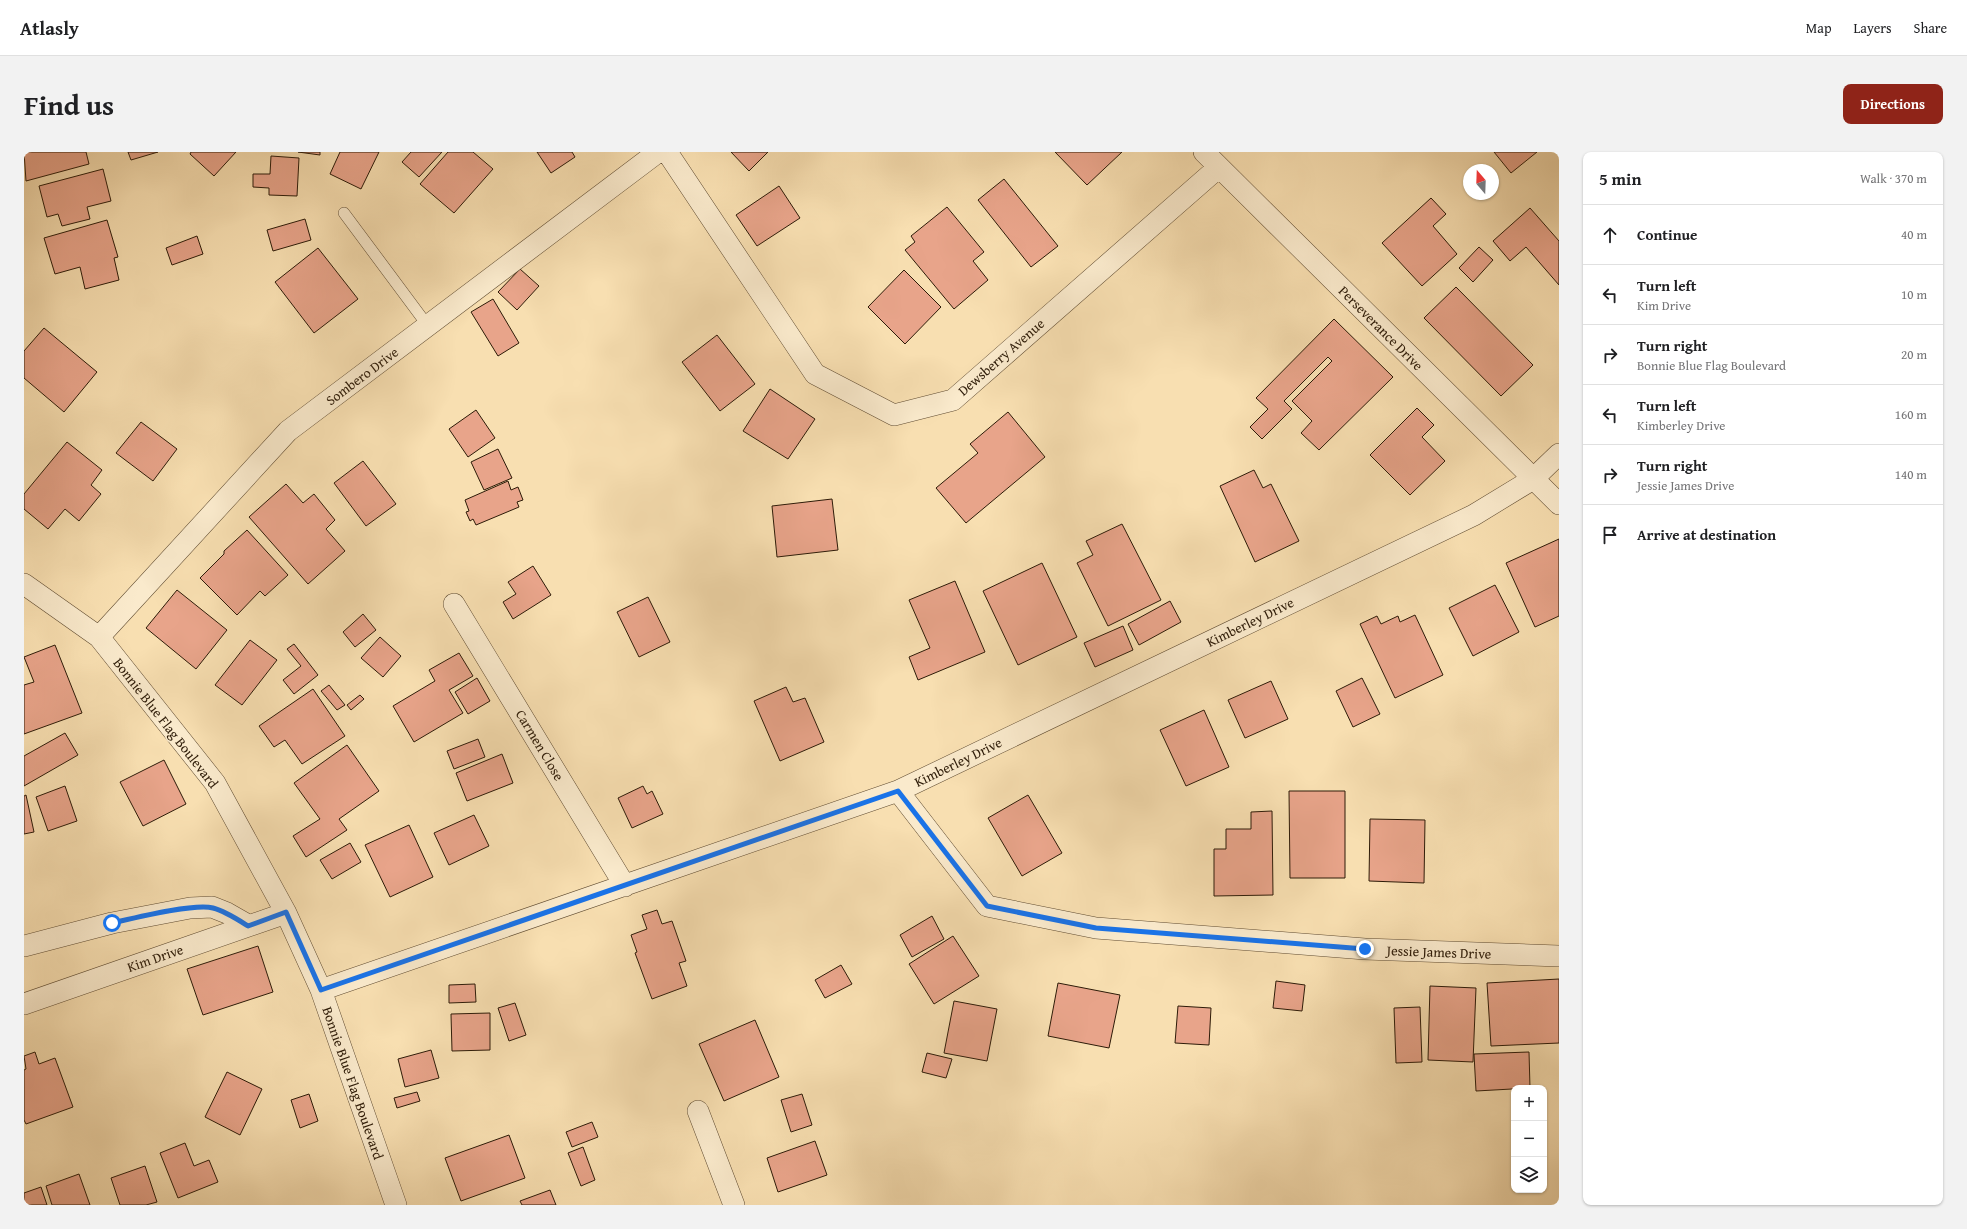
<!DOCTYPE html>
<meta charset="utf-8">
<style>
:root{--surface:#fff;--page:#f2f2f2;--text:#202124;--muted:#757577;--line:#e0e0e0;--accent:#8f2418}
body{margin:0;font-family:"Gentium Book Plus",serif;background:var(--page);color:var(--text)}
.controls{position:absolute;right:12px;bottom:12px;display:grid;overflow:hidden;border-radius:8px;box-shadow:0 1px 3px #0004}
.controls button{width:36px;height:36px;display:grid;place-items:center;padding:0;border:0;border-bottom:1px solid var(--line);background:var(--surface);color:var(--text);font:20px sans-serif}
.compass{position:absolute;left:1439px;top:12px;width:36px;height:36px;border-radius:50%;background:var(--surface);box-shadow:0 1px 3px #0004;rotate:341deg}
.stop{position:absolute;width:12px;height:12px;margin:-9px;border:3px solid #1a73e8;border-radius:50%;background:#fff}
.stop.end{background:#1a73e8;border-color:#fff;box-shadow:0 1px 4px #0008}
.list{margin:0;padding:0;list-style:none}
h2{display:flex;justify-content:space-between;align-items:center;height:52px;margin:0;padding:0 16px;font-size:17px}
h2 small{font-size:13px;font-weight:400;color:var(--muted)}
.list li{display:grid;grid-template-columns:26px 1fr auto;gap:12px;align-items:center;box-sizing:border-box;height:60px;padding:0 16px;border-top:1px solid var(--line)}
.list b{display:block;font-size:15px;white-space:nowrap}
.list p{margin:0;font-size:13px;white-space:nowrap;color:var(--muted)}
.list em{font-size:13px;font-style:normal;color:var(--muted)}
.icon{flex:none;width:22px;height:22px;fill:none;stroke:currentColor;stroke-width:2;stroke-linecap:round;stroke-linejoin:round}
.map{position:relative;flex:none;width:1535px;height:1053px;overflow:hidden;border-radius:8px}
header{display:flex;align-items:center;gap:24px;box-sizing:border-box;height:56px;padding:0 20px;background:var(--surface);border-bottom:1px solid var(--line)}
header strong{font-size:19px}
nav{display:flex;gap:22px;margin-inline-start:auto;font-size:14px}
.intro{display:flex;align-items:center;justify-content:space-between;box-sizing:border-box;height:96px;padding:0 24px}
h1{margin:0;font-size:28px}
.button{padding:10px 18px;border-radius:8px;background:var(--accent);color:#fff;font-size:14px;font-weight:700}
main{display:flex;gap:24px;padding:0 24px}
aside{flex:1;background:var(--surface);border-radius:8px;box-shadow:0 1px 3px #0004}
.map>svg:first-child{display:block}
.building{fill:#e8a48a;stroke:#2d1b08}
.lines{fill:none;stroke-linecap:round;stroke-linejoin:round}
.lane-casing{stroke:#604c32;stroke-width:12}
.street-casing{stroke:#604c32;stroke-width:22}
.lane{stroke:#faeacc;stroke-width:11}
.street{stroke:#faeacc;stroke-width:21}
.route{stroke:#1a73e8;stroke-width:5}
.labels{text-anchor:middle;stroke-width:3;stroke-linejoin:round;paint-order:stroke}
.street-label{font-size:14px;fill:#2d1b08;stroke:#faeacc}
</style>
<header>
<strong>Atlasly</strong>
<nav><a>Map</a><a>Layers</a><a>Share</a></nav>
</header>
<div class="intro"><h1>Find us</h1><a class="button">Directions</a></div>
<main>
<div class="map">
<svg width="1535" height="1053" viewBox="0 0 1535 1053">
<rect width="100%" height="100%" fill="#f8dfb1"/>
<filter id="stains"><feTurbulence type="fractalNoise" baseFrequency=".005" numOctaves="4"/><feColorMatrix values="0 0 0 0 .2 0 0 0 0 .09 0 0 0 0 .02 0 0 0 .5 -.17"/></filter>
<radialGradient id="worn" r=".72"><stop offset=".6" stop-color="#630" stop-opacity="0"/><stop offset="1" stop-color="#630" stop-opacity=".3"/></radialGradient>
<path class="building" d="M 0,0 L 62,0 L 65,12 L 2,29 Z
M 104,0 L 134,0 L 107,8 Z
M 167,0 L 212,0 L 190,24 L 166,2 Z
M 274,0 L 296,0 L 296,3 Z
M 316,0 L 355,0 L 337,37 L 306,22 Z
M 387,0 L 418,0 L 395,25 L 378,10 Z
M 424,0 L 449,0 L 469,17 L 430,61 L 396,32 Z
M 513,0 L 548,0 L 551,5 L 527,21 Z
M 707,0 L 744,0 L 725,19 Z
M 1031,0 L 1098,0 L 1063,33 Z
M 1470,0 L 1513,0 L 1487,21 Z
M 247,4 L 275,6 L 273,44 L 245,43 L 245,36 L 229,35 L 229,22 L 246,22 Z
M 79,17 L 87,49 L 63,55 L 66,67 L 38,74 L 34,62 L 23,65 L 15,34 Z
M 980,27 L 1034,94 L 1007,115 L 954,48 Z
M 755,34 L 776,66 L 733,94 L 712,63 Z
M 1407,46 L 1422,62 L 1409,74 L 1433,102 L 1398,134 L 1358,91 Z
M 923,55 L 960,100 L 949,109 L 964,128 L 930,157 L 881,98 L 891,90 L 887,84 Z
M 1506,56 L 1535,89 L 1535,133 L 1502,95 L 1486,109 L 1469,89 Z
M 281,67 L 287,88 L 249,99 L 243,78 Z
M 83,68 L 94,105 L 90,106 L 95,128 L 61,137 L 56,115 L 31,122 L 20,86 Z
M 173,84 L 179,102 L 148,113 L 142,96 Z
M 1455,95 L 1469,108 L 1449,130 L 1435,116 Z
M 294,96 L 334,147 L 290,181 L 251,130 Z
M 496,117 L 515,134 L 493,158 L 474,140 Z
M 880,118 L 917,155 L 881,192 L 844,155 Z
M 1432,135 L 1509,213 L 1477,244 L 1400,166 Z
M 469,147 L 495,191 L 474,204 L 447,160 Z
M 1310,167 L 1369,225 L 1295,298 L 1277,281 L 1288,269 L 1268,249 L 1308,209 L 1304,205 L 1260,249 L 1268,257 L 1238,287 L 1226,275 L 1244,257 L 1232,246 Z
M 20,176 L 73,220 L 40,260 L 0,226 L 0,199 Z
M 693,183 L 731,232 L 696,259 L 658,210 Z
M 746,237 L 791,267 L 764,307 L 719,279 Z
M 1393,256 L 1410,273 L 1398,285 L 1421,309 L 1386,343 L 1346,303 Z
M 452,258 L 471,286 L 444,305 L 425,277 Z
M 984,260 L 1021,305 L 942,371 L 912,336 L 954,301 L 946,292 Z
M 117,270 L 153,297 L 129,329 L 92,301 Z
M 43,290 L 78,318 L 67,333 L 77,342 L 55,369 L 41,357 L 24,377 L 0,357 L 0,342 Z
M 474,297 L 488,326 L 460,338 L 447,310 Z
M 339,309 L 372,352 L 342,374 L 310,331 Z
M 1230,318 L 1239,336 L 1247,332 L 1275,389 L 1231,410 L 1196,334 Z
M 484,329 L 487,338 L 494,335 L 499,348 L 493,350 L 495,355 L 452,373 L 449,367 L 446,369 L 442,360 L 445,359 L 441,348 Z
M 262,332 L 279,351 L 290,342 L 311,368 L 302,377 L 321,399 L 284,432 L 225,365 Z
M 808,347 L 814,398 L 753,405 L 748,354 Z
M 1098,372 L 1137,448 L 1084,474 L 1053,411 L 1069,403 L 1062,389 Z
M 223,378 L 264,423 L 241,444 L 236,439 L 213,463 L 176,426 L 200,402 L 200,399 Z
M 1535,387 L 1535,464 L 1511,475 L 1482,411 Z
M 1018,411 L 1053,485 L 994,513 L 959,439 Z
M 509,414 L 527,443 L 489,467 L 479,450 L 492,442 L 484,430 Z
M 931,429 L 961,500 L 894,528 L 885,505 L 906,496 L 885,448 Z
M 1471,433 L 1495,480 L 1449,504 L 1425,456 Z
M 153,438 L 203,478 L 172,517 L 122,476 Z
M 624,445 L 646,490 L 615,505 L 593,460 Z
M 1146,449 L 1157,470 L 1115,493 L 1104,472 Z
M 339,462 L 352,478 L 331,495 L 319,480 Z
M 1391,463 L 1419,523 L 1371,546 L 1336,472 L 1353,464 L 1357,472 L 1374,464 L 1376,470 Z
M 1099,474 L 1109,498 L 1071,515 L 1060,491 Z
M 356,485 L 377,504 L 359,525 L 337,506 Z
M 226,488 L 253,508 L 218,553 L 191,533 Z
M 270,492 L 294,523 L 270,542 L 259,528 L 277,514 L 263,497 Z
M 31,493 L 58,561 L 0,582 L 0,533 L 10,530 L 0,505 Z
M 435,501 L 449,524 L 425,538 L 439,561 L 390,590 L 369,554 L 411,529 L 405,518 Z
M 453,526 L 466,549 L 444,562 L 431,540 Z
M 1338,526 L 1356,562 L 1329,575 L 1312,539 Z
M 1247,529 L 1264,567 L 1221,586 L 1204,548 Z
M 305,533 L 321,553 L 313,558 L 297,539 Z
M 762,535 L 769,550 L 781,546 L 800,590 L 756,609 L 730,549 Z
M 289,537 L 321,584 L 278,612 L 261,588 L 250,595 L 235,574 Z
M 336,543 L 340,547 L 327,558 L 323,553 Z
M 1180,558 L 1205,615 L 1162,634 L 1136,578 Z
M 41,581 L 54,603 L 0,634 L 0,604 Z
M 454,587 L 461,605 L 430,617 L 423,599 Z
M 323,593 L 355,639 L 315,667 L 323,678 L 282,705 L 269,684 L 296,667 L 270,631 Z
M 478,602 L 489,631 L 443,649 L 432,621 Z
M 140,608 L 162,652 L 119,674 L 96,630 Z
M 41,634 L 53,669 L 24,679 L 12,645 Z
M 619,634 L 623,642 L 628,639 L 639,662 L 608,676 L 594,646 Z
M 1265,639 L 1321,639 L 1321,726 L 1266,726 Z
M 2,643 L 10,680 L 0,682 L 0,644 Z
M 1004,643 L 1038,701 L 998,724 L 964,666 Z
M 1248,659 L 1249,743 L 1190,744 L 1190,697 L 1202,697 L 1202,677 L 1227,677 L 1227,660 Z
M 450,663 L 465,694 L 425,713 L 410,681 Z
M 1346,667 L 1401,668 L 1400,731 L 1345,729 Z
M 385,673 L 409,725 L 366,745 L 341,693 Z
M 326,691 L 337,710 L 308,727 L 296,708 Z
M 633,758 L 638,772 L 648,769 L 662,809 L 655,811 L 663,834 L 628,847 L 611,801 L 613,800 L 607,783 L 623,777 L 618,763 Z
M 908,764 L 920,787 L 888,805 L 876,783 Z
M 929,784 L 955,824 L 910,852 L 885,812 Z
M 234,794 L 249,840 L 179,863 L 163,817 Z
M 817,813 L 828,832 L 801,846 L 791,828 Z
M 1535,827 L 1535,891 L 1467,894 L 1463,831 Z
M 1252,829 L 1281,833 L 1278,859 L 1249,856 Z
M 1034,831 L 1096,843 L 1085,896 L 1024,884 Z
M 451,832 L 452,850 L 425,851 L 425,833 Z
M 1406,834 L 1452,836 L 1449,910 L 1404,908 Z
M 930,849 L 973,857 L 963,909 L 920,901 Z
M 491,851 L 502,883 L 485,889 L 474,856 Z
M 1154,854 L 1187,856 L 1185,893 L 1151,891 Z
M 1396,855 L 1398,910 L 1372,911 L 1370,856 Z
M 466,861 L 466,898 L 428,899 L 427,862 Z
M 731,868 L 755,925 L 700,949 L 675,892 Z
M 407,898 L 415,926 L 381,935 L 374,907 Z
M 11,900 L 15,912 L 31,906 L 49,955 L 2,972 L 0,968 L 0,918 L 2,917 L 0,904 Z
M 1505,900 L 1506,936 L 1452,939 L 1450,902 Z
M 903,901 L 928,907 L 922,926 L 898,920 Z
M 203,920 L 238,937 L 216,983 L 181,965 Z
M 393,940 L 396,949 L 373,956 L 370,946 Z
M 285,942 L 294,969 L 276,976 L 267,948 Z
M 778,942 L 788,973 L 767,980 L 757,948 Z
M 568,970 L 574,985 L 548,995 L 542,980 Z
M 485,983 L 501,1026 L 437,1049 L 421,1006 Z
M 791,989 L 803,1023 L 754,1040 L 743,1006 Z
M 161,991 L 170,1014 L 185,1008 L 194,1030 L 154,1046 L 136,1001 Z
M 559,995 L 571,1028 L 557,1034 L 544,1001 Z
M 121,1014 L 133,1050 L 122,1053 L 96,1053 L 87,1026 Z
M 55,1022 L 66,1053 L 28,1053 L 22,1034 Z
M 17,1035 L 23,1053 L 0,1053 L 0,1041 Z
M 526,1038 L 532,1053 L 498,1053 L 496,1049 Z"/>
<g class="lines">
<defs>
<path id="lane" d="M 320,61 L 404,174"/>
<path id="street" d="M 643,0 L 791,222 L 870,263 L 929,248 L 1195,15
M 1180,0 L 1535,352
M 0,432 L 75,485 L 191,631 L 262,761 L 297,838 L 372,1053
M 430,452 L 601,734
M 75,485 L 264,279 L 634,0
M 874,639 L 963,754 L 1072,776 L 1341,797 L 1535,804
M 0,794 L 88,771 L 166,756 L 188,755 L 203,761 L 224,773
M 297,838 L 874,639 L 1450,363 L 1509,327 L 1535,302
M 0,852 L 262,761
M 674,959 L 710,1053"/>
</defs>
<use href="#lane" class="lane-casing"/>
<use href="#street" class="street-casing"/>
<use href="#lane" class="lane"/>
<use href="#street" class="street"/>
</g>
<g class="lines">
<path class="route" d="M 88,771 C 110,766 170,751 189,756 C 201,759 213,767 224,774 L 262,760 L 297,838 L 874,639 L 963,754 L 1072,776 L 1341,797"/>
</g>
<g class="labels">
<g class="street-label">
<text transform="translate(1357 176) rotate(45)" y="5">Perseverance Drive</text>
<text transform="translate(977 205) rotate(-41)" y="5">Dewsberry Avenue</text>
<text transform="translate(338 224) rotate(-37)" y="5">Sombero Drive</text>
<text transform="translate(1226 470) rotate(-26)" y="5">Kimberley Drive</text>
<text transform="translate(142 571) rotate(52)" y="5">Bonnie Blue Flag Boulevard</text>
<text transform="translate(516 593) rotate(59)" y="5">Carmen Close</text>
<text transform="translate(934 610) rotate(-26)" y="5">Kimberley Drive</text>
<text transform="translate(1415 800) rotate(2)" y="5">Jessie James Drive</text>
<text transform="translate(131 806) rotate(-19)" y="5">Kim Drive</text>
<text transform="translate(329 931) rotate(71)" y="5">Bonnie Blue Flag Boulevard</text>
</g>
</g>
<rect width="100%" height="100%" filter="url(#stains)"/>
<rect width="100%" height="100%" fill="url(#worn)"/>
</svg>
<div class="controls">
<button>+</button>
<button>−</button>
<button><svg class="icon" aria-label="layers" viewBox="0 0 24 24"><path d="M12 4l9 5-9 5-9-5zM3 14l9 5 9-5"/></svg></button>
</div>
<svg class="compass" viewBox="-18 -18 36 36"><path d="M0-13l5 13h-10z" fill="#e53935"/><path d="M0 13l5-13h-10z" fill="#757577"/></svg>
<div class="stop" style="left:88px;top:771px"></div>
<div class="stop end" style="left:1341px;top:797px"></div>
</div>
<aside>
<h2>5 min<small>Walk · 370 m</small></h2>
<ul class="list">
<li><svg class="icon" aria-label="ahead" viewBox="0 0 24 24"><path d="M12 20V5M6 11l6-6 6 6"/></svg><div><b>Continue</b></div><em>40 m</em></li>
<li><svg class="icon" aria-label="left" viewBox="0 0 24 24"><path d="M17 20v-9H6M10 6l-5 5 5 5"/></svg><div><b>Turn left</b><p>Kim Drive</p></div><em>10 m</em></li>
<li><svg class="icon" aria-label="right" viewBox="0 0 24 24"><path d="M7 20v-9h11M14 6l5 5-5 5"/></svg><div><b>Turn right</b><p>Bonnie Blue Flag Boulevard</p></div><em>20 m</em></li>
<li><svg class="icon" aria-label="left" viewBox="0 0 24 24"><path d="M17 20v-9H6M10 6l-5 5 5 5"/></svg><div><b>Turn left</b><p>Kimberley Drive</p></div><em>160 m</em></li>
<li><svg class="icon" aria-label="right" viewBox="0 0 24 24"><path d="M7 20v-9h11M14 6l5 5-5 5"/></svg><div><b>Turn right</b><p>Jessie James Drive</p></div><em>140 m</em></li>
<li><svg class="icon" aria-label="arrive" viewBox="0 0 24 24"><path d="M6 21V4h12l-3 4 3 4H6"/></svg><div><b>Arrive at destination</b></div></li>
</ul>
</aside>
</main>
